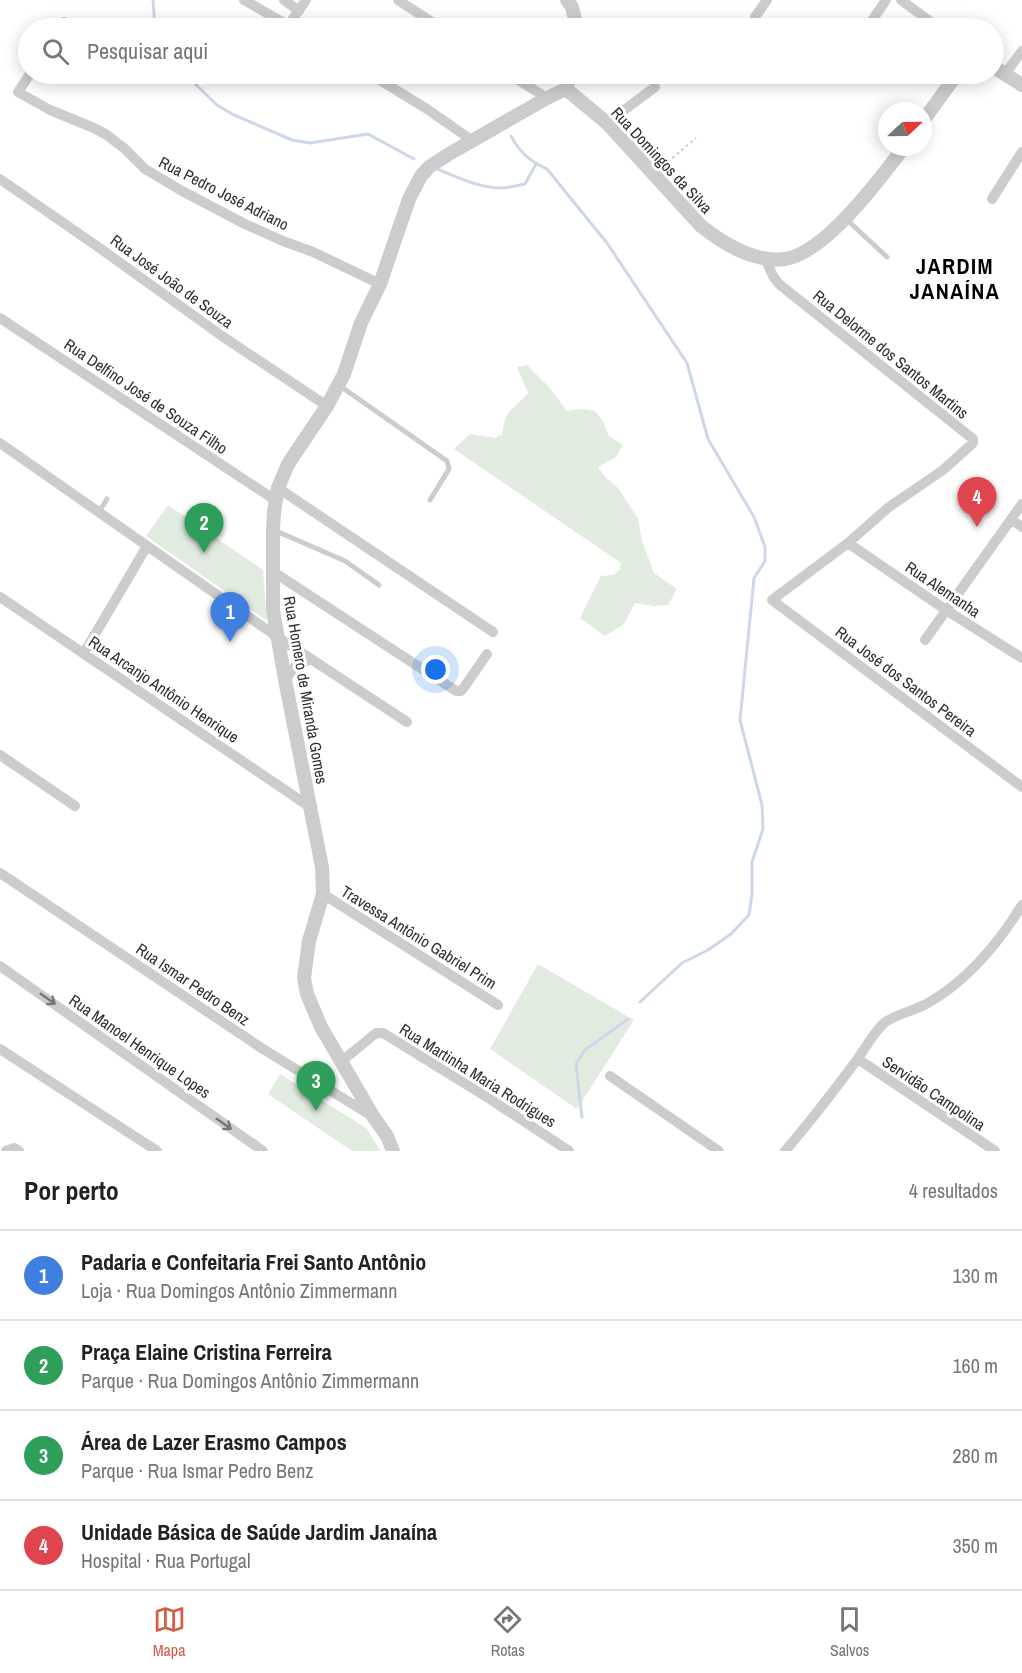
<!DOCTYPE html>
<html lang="pt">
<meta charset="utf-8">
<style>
:root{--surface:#fff;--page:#f6f6f6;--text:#222;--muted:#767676;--line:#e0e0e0;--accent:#d55c43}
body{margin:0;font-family:"Archivo Narrow",sans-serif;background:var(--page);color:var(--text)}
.compass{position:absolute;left:878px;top:102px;width:54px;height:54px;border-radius:50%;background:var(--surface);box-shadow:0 3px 15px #0003;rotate:68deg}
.you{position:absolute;left:436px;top:670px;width:21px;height:21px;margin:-15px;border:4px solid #fff;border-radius:50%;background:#1a73e8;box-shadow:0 0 0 9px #1a73e833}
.badge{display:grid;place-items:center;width:39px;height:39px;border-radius:50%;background:var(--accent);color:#fff;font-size:20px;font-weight:700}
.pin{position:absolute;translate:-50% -50px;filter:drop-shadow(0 2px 3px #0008)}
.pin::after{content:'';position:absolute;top:32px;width:21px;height:18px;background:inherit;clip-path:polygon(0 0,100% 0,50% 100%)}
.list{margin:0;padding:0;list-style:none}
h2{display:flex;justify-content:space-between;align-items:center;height:78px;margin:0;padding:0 24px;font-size:26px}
h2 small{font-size:20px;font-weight:400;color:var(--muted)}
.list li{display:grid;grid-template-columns:39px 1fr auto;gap:18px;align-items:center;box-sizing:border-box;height:90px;padding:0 24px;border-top:2px solid var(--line)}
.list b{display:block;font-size:22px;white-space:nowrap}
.list p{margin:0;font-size:20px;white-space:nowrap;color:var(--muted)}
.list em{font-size:20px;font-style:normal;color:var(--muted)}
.icon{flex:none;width:33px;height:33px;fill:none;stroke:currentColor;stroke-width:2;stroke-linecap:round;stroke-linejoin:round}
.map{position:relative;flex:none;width:1022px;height:1151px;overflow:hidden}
.search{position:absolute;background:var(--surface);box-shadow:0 3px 15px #0003;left:18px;right:18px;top:18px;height:66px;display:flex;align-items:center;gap:15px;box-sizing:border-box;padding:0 21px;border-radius:33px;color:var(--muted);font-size:22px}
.sheet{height:438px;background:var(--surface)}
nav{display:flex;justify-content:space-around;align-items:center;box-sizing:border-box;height:84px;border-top:2px solid var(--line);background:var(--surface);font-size:16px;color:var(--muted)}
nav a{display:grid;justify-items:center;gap:3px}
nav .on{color:var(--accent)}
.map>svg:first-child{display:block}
.green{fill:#e2ebdf}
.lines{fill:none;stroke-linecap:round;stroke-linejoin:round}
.stream{stroke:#cdd7e9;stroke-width:3}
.path{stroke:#ccc;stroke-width:2;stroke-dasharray:3 3;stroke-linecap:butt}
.service{stroke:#ccc;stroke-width:5}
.minor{stroke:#ccc;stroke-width:10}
.tertiary{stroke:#ccc;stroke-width:14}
.oneway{stroke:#767676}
.labels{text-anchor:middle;stroke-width:6;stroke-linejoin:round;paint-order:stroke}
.street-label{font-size:16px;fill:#2f2f2f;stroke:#fff}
.district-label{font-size:22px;font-weight:bold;letter-spacing:1.5px;fill:#000;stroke:#fff}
</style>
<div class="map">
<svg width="1022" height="1151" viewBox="0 0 1022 1151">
<rect width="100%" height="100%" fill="#fff"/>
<path class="green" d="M 527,365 L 549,387 L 567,411 L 582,409 L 595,411 L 603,421 L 609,436 L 623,445 L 616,457 L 598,467 L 605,477 L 618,488 L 638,518 L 642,541 L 654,573 L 677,589 L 668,605 L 654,606 L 635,603 L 624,624 L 605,636 L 580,618 L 601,576 L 614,575 L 620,569 L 621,563 L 454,449 L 470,434 L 495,438 L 502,435 C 506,406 512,412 528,393 L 517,367 Z
M 168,505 L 263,570 L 267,621 L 146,536 Z
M 538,964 L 634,1020 L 577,1109 L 490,1049 Z
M 280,1074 L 366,1128 L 381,1151 L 352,1151 L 268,1094 Z"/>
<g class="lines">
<path class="stream" d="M 153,0 L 155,28
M 179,74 L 192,81 L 217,105 L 232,114 L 292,140 L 310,143 L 368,134 L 414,159
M 511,136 C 520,153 530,161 547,169 L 607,243 L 687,363 L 708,439 L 754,517 L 765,547 L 765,561 L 754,578 L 740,720 L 762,805 L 763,829 L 752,862 L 752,894 L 749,915 L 731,934 L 708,950 L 682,963 L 640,1002
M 437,169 C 457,177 479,188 501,188 C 509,188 517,185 525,184 L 536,164
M 582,1117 L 576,1064 L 585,1050 L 628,1019"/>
<path class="path" d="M 663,166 L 696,138"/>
<path class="service" d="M 846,219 L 887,257
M 340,386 L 447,461 L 449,469 L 430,500
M 99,512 L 107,499
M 274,530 L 345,561 L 379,585"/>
<path class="minor" d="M 244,0 L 293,28
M 284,0 L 299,11
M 398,0 L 441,28
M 901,0 L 939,28
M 755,17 L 767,0
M 288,26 L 306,0
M 60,28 L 64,22
M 867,28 L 886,0
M 30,74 L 18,92 L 50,110 L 94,128 L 107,135 L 125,149 L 145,169 L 182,191 L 245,224 L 283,241 L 313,252 L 380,284
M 370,74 L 427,109 L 473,141
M 509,74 L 547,98
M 1005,74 L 1022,51
M 607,123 L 655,87
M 0,179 L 101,249 L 222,336 L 327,406
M 992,199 L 1022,152
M 765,258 L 773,276 L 779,284 L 973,439 L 973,443 L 943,470 L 889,507 L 848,543 L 772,600 L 1022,787
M 0,318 L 275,500
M 0,443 L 276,636 L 407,722
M 278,488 L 493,632
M 1011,519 L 1022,527
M 848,543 L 946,610 L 1022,658
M 272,571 L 456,691 L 461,691 L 465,686 L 487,654
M 0,597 L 310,807
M 925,640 L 1022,504
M 84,653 L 147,546
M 285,680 L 296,665 L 312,659
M 0,755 L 75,806
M 0,873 L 263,1049 L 372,1116
M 323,894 L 498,1005
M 0,966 L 263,1151
M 0,1049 L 157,1151
M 858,1059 L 995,1151
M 342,1061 L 376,1033 L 383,1033 L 490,1099 L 569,1151
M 610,1076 L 719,1151
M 6,1151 L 14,1148 L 19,1151
M 785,1151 C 810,1122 833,1092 856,1061 C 865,1049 872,1035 883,1024 C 890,1016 917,1010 928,1003 C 968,980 998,944 1022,905"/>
<path class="tertiary" d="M 567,0 L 572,7 L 577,28
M 994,67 L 1022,85
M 566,89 L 607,123 L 701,226 C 724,244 754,263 785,259 C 825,253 880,179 904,147
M 923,121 L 957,74
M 393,1151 L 387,1136 L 373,1116 L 321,1027 L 307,994 L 304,978 L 309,941 L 323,894 L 322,867 L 285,680 L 273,610 L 273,530 L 274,512 L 278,488 L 288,464 L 327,406 L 344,374 L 361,323 L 380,284 L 409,199 L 421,176 L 429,167 L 449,154 L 547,98 L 566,89 L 571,74"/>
</g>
<defs><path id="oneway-shaft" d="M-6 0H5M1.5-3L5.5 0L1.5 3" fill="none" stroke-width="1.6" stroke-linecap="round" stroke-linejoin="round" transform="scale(1.5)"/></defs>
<g class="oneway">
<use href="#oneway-shaft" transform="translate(48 999) rotate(35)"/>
<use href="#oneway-shaft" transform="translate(224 1124) rotate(35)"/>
</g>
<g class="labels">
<g class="street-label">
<text transform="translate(662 160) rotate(47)" y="6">Rua Domingos da Silva</text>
<text transform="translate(224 193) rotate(27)" y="6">Rua Pedro José Adriano</text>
<text transform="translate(172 281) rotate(36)" y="6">Rua José João de Souza</text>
<text transform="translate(891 354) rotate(39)" y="6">Rua Delorme dos Santos Martins</text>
<text transform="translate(146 396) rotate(34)" y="6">Rua Delfino José de Souza Filho</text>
<text transform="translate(943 589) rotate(34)" y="6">Rua Alemanha</text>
<text transform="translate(906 681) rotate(37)" y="6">Rua José dos Santos Pereira</text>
<text transform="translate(164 689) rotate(34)" y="6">Rua Arcanjo Antônio Henrique</text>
<text transform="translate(306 690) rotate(80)" y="6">Rua Homero de Miranda Gomes</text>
<text transform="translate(419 937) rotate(32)" y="6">Travessa Antônio Gabriel Prim</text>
<text transform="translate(193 984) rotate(34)" y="6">Rua Ismar Pedro Benz</text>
<text transform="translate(140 1046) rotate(35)" y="6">Rua Manoel Henrique Lopes</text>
<text transform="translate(478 1075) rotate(32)" y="6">Rua Martinha Maria Rodrigues</text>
<text transform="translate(934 1093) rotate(34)" y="6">Servidão Campolina</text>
</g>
<g class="district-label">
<text x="955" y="274">JARDIM<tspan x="955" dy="25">JANAÍNA</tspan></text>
</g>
</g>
</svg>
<svg class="compass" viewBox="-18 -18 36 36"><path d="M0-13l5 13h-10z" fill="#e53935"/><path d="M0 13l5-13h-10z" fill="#767676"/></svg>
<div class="you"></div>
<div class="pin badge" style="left:230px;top:642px;background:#3f7fe0">1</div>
<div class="pin badge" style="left:204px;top:553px;background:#2e9e5b">2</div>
<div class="pin badge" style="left:316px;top:1111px;background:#2e9e5b">3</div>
<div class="pin badge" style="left:977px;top:527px;background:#e0444e">4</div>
<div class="search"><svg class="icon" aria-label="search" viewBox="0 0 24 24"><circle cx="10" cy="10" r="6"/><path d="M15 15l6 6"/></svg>Pesquisar aqui</div>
</div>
<section class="sheet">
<h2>Por perto<small>4 resultados</small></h2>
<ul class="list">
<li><span class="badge" style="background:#3f7fe0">1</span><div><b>Padaria e Confeitaria Frei Santo Antônio</b><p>Loja · Rua Domingos Antônio Zimmermann</p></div><em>130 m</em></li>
<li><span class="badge" style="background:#2e9e5b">2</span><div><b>Praça Elaine Cristina Ferreira</b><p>Parque · Rua Domingos Antônio Zimmermann</p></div><em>160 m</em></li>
<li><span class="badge" style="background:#2e9e5b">3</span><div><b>Área de Lazer Erasmo Campos</b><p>Parque · Rua Ismar Pedro Benz</p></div><em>280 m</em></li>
<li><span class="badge" style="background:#e0444e">4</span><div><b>Unidade Básica de Saúde Jardim Janaína</b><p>Hospital · Rua Portugal</p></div><em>350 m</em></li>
</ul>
</section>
<nav>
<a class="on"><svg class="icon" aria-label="map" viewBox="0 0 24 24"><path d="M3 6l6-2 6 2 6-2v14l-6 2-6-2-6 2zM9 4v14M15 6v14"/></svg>Mapa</a>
<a><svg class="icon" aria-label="directions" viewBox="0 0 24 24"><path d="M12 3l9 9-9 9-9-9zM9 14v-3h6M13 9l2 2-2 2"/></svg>Rotas</a>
<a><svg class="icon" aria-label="saved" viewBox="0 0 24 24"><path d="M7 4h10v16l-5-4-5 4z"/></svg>Salvos</a>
</nav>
